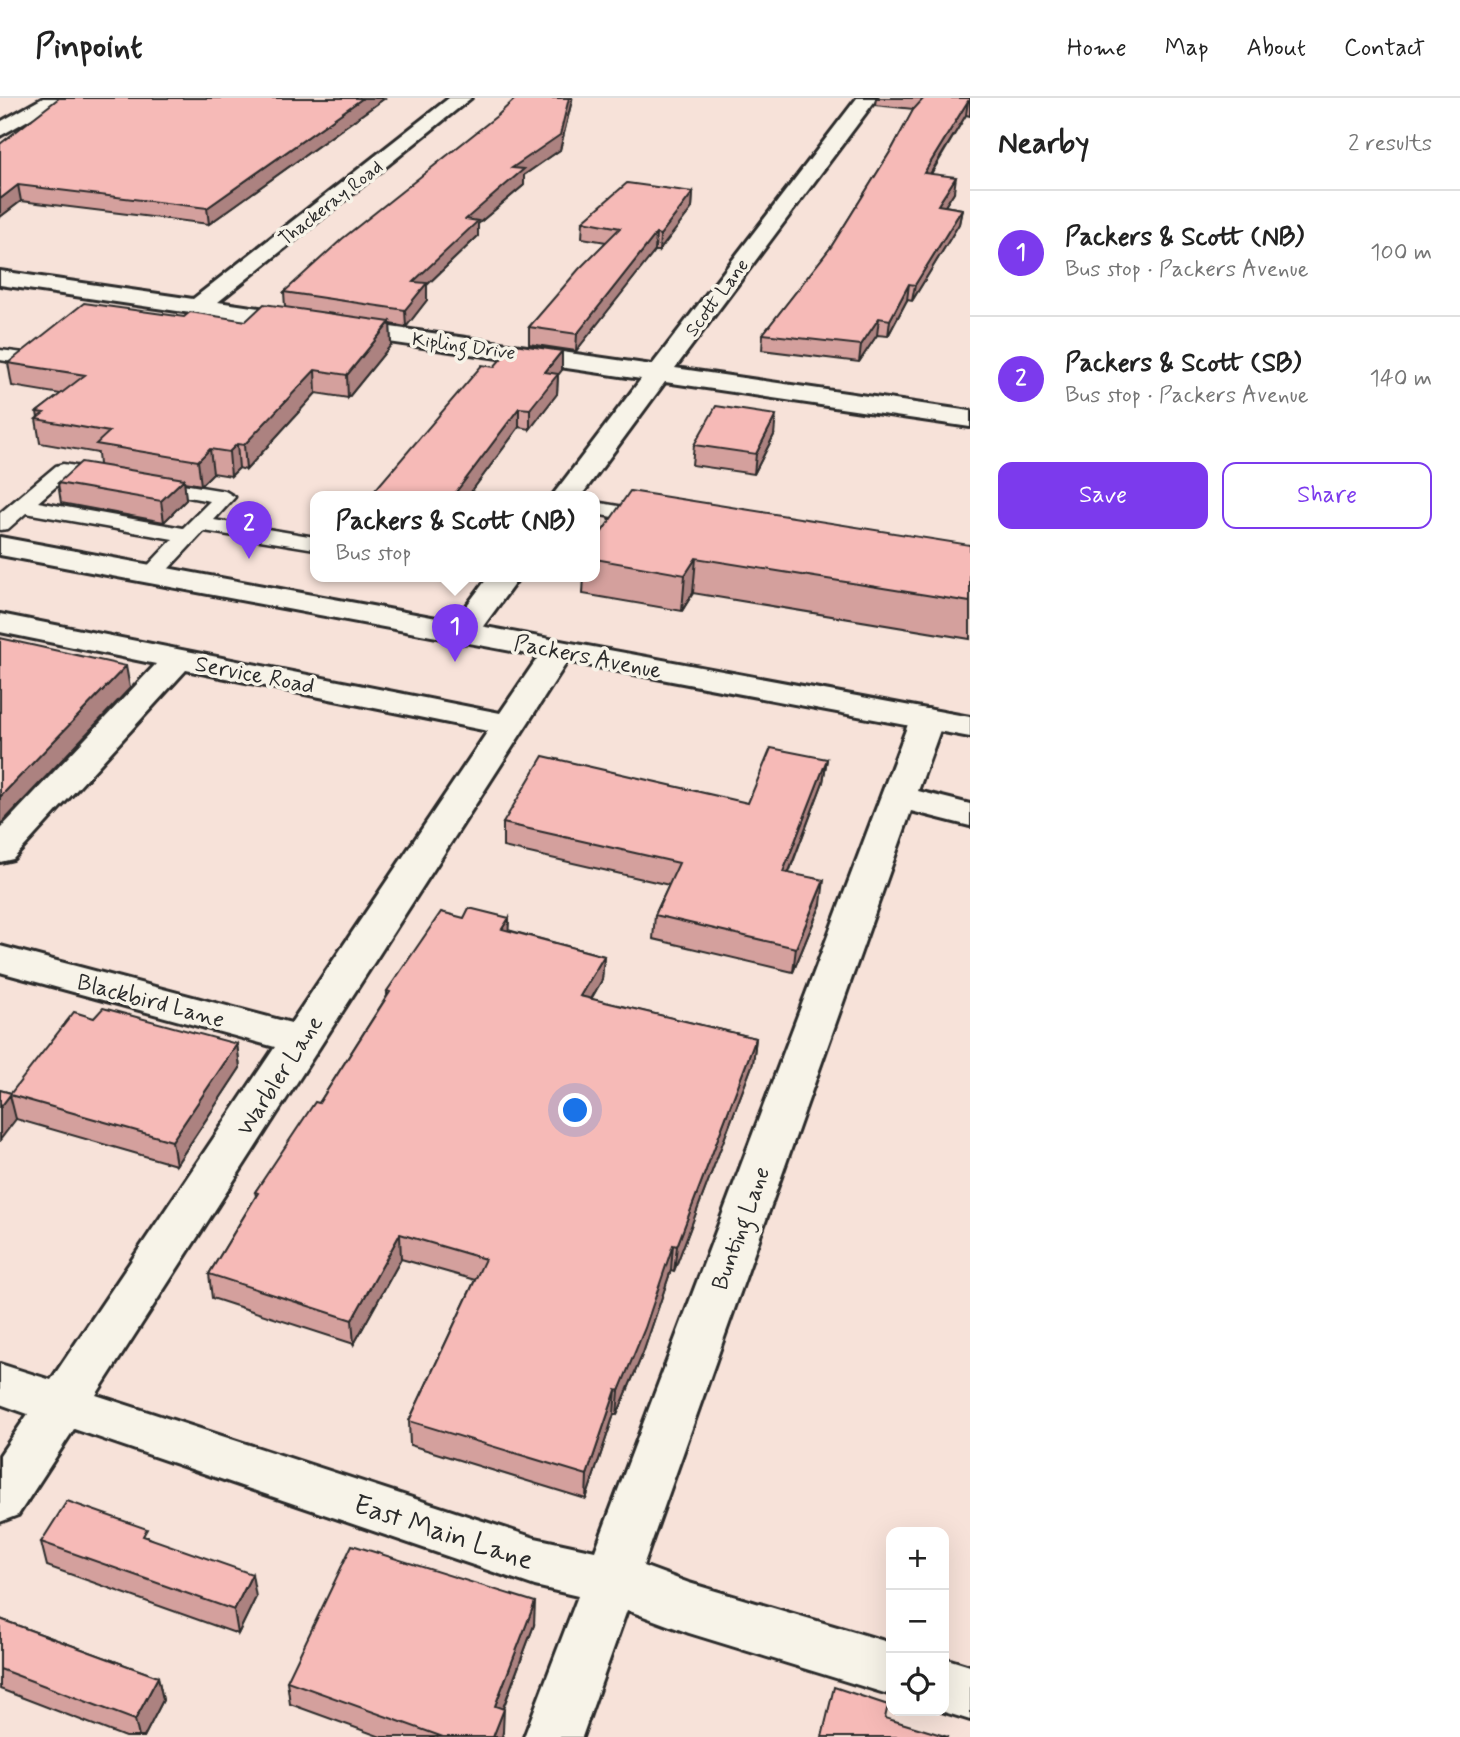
<!DOCTYPE html>
<meta charset="utf-8">
<style>
:root{--surface:#fff;--page:#f6f6f6;--text:#222;--muted:#767676;--line:#e0e0e0;--accent:#7c3aed}
body{margin:0;font-family:Mynerve,sans-serif;background:var(--page);color:var(--text)}
.controls{position:absolute;right:21px;bottom:21px;display:grid;overflow:hidden;border-radius:14px;box-shadow:0 7px 28px #0002}
.controls button{width:63px;height:63px;display:grid;place-items:center;padding:0;border:0;border-bottom:2px solid var(--line);background:var(--surface);color:var(--text);font:35px sans-serif}
.you{position:absolute;left:576px;top:1013px;width:24px;height:24px;margin:-18px;border:5px solid #fff;border-radius:50%;background:#1a73e8;box-shadow:0 0 0 10px #1a73e833}
.badge{display:grid;place-items:center;width:46px;height:46px;border-radius:50%;background:var(--accent);color:#fff;font-size:23px;font-weight:700}
.pin{position:absolute;translate:-50% -58px;filter:drop-shadow(0 2px 4px #0008)}
.pin::after{content:'';position:absolute;top:37px;width:24px;height:21px;background:inherit;clip-path:polygon(0 0,100% 0,50% 100%)}
.popup{position:absolute;left:310px;top:393px;width:290px;height:91px;box-sizing:border-box;display:grid;place-content:center;border-radius:14px;background:var(--surface);filter:drop-shadow(0 2px 5px #0005);font-size:23px;white-space:nowrap;color:var(--muted)}
.popup b{font-size:26px;color:var(--text)}
.popup::after{content:'';position:absolute;left:50%;top:100%;margin-left:-14px;border:14px solid transparent;border-top-color:var(--surface)}
.list{margin:0;padding:0;list-style:none}
h2{display:flex;justify-content:space-between;align-items:center;height:91px;margin:0;padding:0 28px;font-size:30px}
h2 small{font-size:23px;font-weight:400;color:var(--muted)}
.list li{display:grid;grid-template-columns:46px 1fr auto;gap:21px;align-items:center;box-sizing:border-box;height:126px;padding:0 28px;border-top:2px solid var(--line)}
.list b{display:block;font-size:26px;white-space:nowrap}
.list p{margin:0;font-size:23px;white-space:nowrap;color:var(--muted)}
.list em{font-size:23px;font-style:normal;color:var(--muted)}
.actions{display:flex;gap:14px;padding:21px 28px}
.actions a{flex:1;padding:16px 0;border:2px solid var(--accent);border-radius:14px;text-align:center;font-size:24px;color:var(--accent)}
.actions .main{background:var(--accent);color:#fff}
.icon{flex:none;width:38px;height:38px;fill:none;stroke:currentColor;stroke-width:2;stroke-linecap:round;stroke-linejoin:round}
.map{position:relative;flex:none;width:970px;height:1639px;overflow:hidden}
header{display:flex;align-items:center;gap:42px;box-sizing:border-box;height:98px;padding:0 35px;background:var(--surface);border-bottom:2px solid var(--line)}
header strong{font-size:33px}
nav{display:flex;gap:38px;margin-inline-start:auto;font-size:24px}
main{display:flex}
aside{flex:1;background:var(--surface)}
.map>svg:first-child{display:block}
.lines{fill:none;stroke-linecap:round;stroke-linejoin:round}
.service-casing{stroke:#2b2b2b;stroke-width:5}
.minor-casing{stroke:#2b2b2b;stroke-width:6}
.secondary-casing{stroke:#2b2b2b;stroke-width:6}
.service{fill:#f7f3e8;fill-rule:evenodd}
.minor{fill:#f7f3e8;fill-rule:evenodd}
.secondary{fill:#f7f3e8;fill-rule:evenodd}
.wall{fill:#d4a09d;stroke:#2b2b2b;stroke-width:2}
.shaded-wall{fill:#ac8280;stroke:#2b2b2b;stroke-width:2}
.building{fill:#f6bab7;stroke:#2b2b2b;stroke-width:2}
.labels{text-anchor:middle;stroke-width:7;stroke-linejoin:round;paint-order:stroke}
.far-street-label{font-size:19px;fill:#2b2b2b;stroke:#f7f3e8}
.street-label{font-size:23px;fill:#2b2b2b;stroke:#f7f3e8}
.near-street-label{font-size:28px;fill:#2b2b2b;stroke:#f7f3e8}
</style>
<header>
<strong>Pinpoint</strong>
<nav><a>Home</a><a>Map</a><a>About</a><a>Contact</a></nav>
</header>
<main>
<div class="map">
<svg width="970" height="1639" viewBox="0 0 970 1639">
<rect width="100%" height="100%" fill="#f7e2d9"/>
<filter id="ink" filterUnits="userSpaceOnUse"><feTurbulence type="fractalNoise" baseFrequency=".0143" numOctaves="2"/><feDisplacementMap in="SourceGraphic" scale="14" xChannelSelector="R" yChannelSelector="G"/><feConvolveMatrix kernelMatrix="1 2 1 2 8 2 1 2 1" color-interpolation-filters="sRGB"/></filter>
<g filter="url(#ink)">
<g class="lines">
<defs>
<path id="service" d="M 0,252 L 24,255 L 27,259 L 18,265 L 0,262 Z
M 63,366 L 106,373 L 116,379 L 106,385 L 67,379 L 38,404 L 183,430 L 210,403 L 139,390 L 136,386 L 139,382 L 146,380 L 225,393 L 235,399 L 214,422 L 315,439 L 315,451 L 204,433 L 158,482 L 150,484 L 139,477 L 173,441 L 26,415 L 8,431 L 0,432 L 0,415 L 56,368 Z
M 595,404 L 653,414 L 664,420 L 653,426 L 595,416 Z"/>
<path id="minor" d="M 43,0 L 67,0 L 0,38 L 0,24 Z
M 449,0 L 471,0 L 218,204 L 652,267 L 857,0 L 877,0 L 675,270 L 970,313 L 970,329 L 665,284 L 581,398 L 552,398 L 641,281 L 0,187 L 0,173 L 193,201 Z
M 489,478 L 520,478 L 473,542 L 462,545 L 451,542 L 446,535 Z
M 0,516 L 500,615 L 547,546 L 558,543 L 569,546 L 574,553 L 96,1297 L 535,1440 L 595,1453 L 910,621 L 915,614 L 927,611 L 939,614 L 944,621 L 918,693 L 970,706 L 970,728 L 911,713 L 643,1468 L 689,1485 L 891,1545 L 891,1597 L 689,1535 L 627,1512 L 582,1639 L 524,1639 L 578,1498 L 535,1488 L 74,1331 L 18,1417 L 0,1424 L 0,1357 L 28,1316 L 0,1306 L 0,1266 L 51,1282 L 275,949 L 0,874 L 0,848 L 291,925 L 488,633 L 186,572 L 13,761 L 0,764 L 0,731 L 156,566 L 0,534 Z
M 944,1560 L 970,1568 L 970,1622 L 941,1613 Z"/>
<path id="secondary" d="M 0,439 L 970,619 L 970,639 L 0,457 Z"/>
</defs>
<use href="#service" class="service-casing"/>
<use href="#minor" class="minor-casing"/>
<use href="#secondary" class="secondary-casing"/>
<use href="#service" class="service"/>
<use href="#minor" class="minor"/>
<use href="#secondary" class="secondary"/>
</g>
<path class="wall" d="M 59,0 L 385,0 L 209,126 L 21,103 L 0,119 Z
M 876,0 L 970,0 L 970,18 L 966,17 L 931,76 L 954,94 L 945,108 L 962,111 L 959,126 L 912,203 L 907,202 L 888,238 L 877,237 L 859,264 L 762,252 L 763,236 L 831,149 L 892,51 L 914,11 L 875,7 Z
M 572,2 L 560,52 L 524,77 L 524,87 L 478,126 L 478,138 L 427,187 L 427,202 L 406,229 L 390,226 L 391,247 L 348,300 L 316,295 L 246,372 L 239,370 L 231,378 L 213,375 L 201,387 L 184,384 L 186,402 L 164,424 L 61,405 L 58,385 L 99,367 L 98,355 L 40,345 L 36,321 L 38,320 L 37,314 L 61,296 L 12,288 L 8,265 L 184,219 L 246,223 L 285,209 L 284,194 Z
M 693,94 L 692,110 L 659,153 L 655,153 L 576,253 L 529,246 L 529,229 L 606,144 L 582,140 L 583,123 Z
M 562,253 L 562,272 L 558,277 L 557,296 L 530,331 L 519,329 L 468,398 L 370,398 L 494,269 Z
M 774,337 L 754,376 L 692,367 L 694,347 Z
M 595,444 L 970,447 L 970,541 L 693,495 L 682,513 L 583,496 L 584,478 L 595,478 Z
M 827,661 L 823,684 L 789,775 L 821,806 L 793,874 L 653,841 L 655,817 L 669,787 L 503,749 L 503,725 L 748,705 Z
M 464,820 L 509,820 L 508,832 L 604,858 L 602,882 L 591,901 L 756,940 L 753,965 L 674,1173 L 671,1172 L 643,1255 L 617,1317 L 614,1316 L 586,1401 L 410,1347 L 409,1323 L 475,1182 L 401,1161 L 354,1246 L 212,1200 L 209,1176 L 256,1098 L 255,1094 L 319,1005 L 387,898 L 387,893 Z
M 94,920 L 237,946 L 240,970 L 176,1067 L 16,1021 L 0,992 L 11,995 Z
M 148,1439 L 256,1499 L 238,1536 L 47,1468 L 41,1444 Z
M 0,1521 L 158,1579 L 163,1602 L 144,1639 L 125,1639 L 0,1591 Z
M 534,1527 L 503,1611 L 503,1634 L 502,1639 L 381,1639 L 290,1606 L 287,1583 Z"/>
<path class="shaded-wall" d="M 363,0 L 385,0 L 209,126 L 207,110 Z
M 569,0 L 572,0 L 572,2 L 560,52 L 524,77 L 524,87 L 478,126 L 478,138 L 427,187 L 427,202 L 406,229 L 405,212 L 413,184 L 466,121 L 512,70 Z
M 968,3 L 966,17 L 922,89 L 924,75 Z
M 956,79 L 954,94 L 936,122 L 938,107 Z
M 18,87 L 21,103 L 0,119 L 0,101 Z
M 693,94 L 692,110 L 659,153 L 660,137 Z
M 962,111 L 959,126 L 912,203 L 915,187 Z
M 656,136 L 655,153 L 576,253 L 577,236 Z
M 909,186 L 907,202 L 888,238 L 890,222 Z
M 879,220 L 877,237 L 859,264 L 861,247 Z
M 390,224 L 391,247 L 348,300 L 347,277 Z
M 562,253 L 562,272 L 558,277 L 557,296 L 530,331 L 530,311 L 545,274 Z
M 315,272 L 316,295 L 246,372 L 244,347 Z
M 519,310 L 519,329 L 468,398 L 453,398 Z
M 776,317 L 774,337 L 754,376 L 756,356 Z
M 237,346 L 239,370 L 231,378 L 229,354 Z
M 210,351 L 213,375 L 201,387 L 198,363 Z
M 184,381 L 186,402 L 164,424 L 161,403 Z
M 696,460 L 693,495 L 682,513 L 685,477 Z
M 126,568 L 130,590 L 0,727 L 0,699 Z
M 827,661 L 823,684 L 780,797 L 783,774 Z
M 824,782 L 821,806 L 793,874 L 796,850 Z
M 509,820 L 508,844 L 502,831 Z
M 604,858 L 602,882 L 579,922 L 580,898 Z
M 756,940 L 753,965 L 674,1173 L 677,1148 Z
M 237,946 L 240,970 L 176,1067 L 172,1043 Z
M 10,997 L 16,1021 L 0,1042 L 0,1010 Z
M 400,1136 L 401,1161 L 354,1246 L 352,1222 Z
M 673,1147 L 671,1172 L 643,1255 L 617,1317 L 619,1293 Z
M 616,1292 L 614,1316 L 586,1401 L 587,1377 Z
M 252,1476 L 256,1499 L 238,1536 L 234,1512 Z
M 535,1504 L 534,1527 L 495,1631 L 495,1608 Z
M 158,1579 L 163,1602 L 144,1639 L 139,1639 L 135,1622 Z
M 504,1611 L 503,1634 L 502,1639 L 493,1639 Z"/>
<path class="building" d="M 59,0 L 363,0 L 207,110 L 18,87 L 0,101 L 0,46 Z
M 516,0 L 569,0 L 560,37 L 512,70 L 524,71 L 466,121 L 478,123 L 413,184 L 427,185 L 405,212 L 284,194 L 342,141 L 498,17 Z
M 924,0 L 970,0 L 970,4 L 968,3 L 924,75 L 956,79 L 938,107 L 962,111 L 915,187 L 909,186 L 890,222 L 879,220 L 861,247 L 763,236 L 831,149 L 892,51 L 913,12 Z
M 627,85 L 693,94 L 660,137 L 656,136 L 577,236 L 529,229 L 579,171 L 620,130 L 583,123 Z
M 84,205 L 184,219 L 190,214 L 246,223 L 264,206 L 390,224 L 347,277 L 315,272 L 244,347 L 237,346 L 229,354 L 210,351 L 198,363 L 96,346 L 109,334 L 36,321 L 44,315 L 37,314 L 85,277 L 8,265 Z
M 514,246 L 562,253 L 545,274 L 558,276 L 530,311 L 519,310 L 453,398 L 370,398 L 482,267 L 494,269 Z
M 716,308 L 776,317 L 756,356 L 694,347 Z
M 81,364 L 184,381 L 161,403 L 58,385 Z
M 630,393 L 970,447 L 970,504 L 696,460 L 685,477 L 595,461 L 595,444 Z
M 0,540 L 126,568 L 0,699 Z
M 771,650 L 827,661 L 783,774 L 824,782 L 796,850 L 655,817 L 679,765 L 503,725 L 543,658 L 748,705 Z
M 469,810 L 509,820 L 502,831 L 604,858 L 580,898 L 756,940 L 677,1148 L 673,1147 L 645,1230 L 619,1293 L 616,1292 L 587,1377 L 409,1323 L 485,1161 L 400,1136 L 352,1222 L 209,1176 L 258,1095 L 255,1094 L 315,1004 L 319,1005 L 390,894 L 387,893 L 441,814 L 464,820 Z
M 103,910 L 237,946 L 172,1043 L 10,997 L 0,1010 L 0,992 L 11,995 L 74,914 L 94,920 Z
M 67,1403 L 147,1431 L 143,1438 L 252,1476 L 234,1512 L 41,1444 Z
M 352,1447 L 535,1504 L 495,1608 L 504,1611 L 493,1639 L 443,1639 L 287,1583 Z
M 0,1521 L 158,1579 L 135,1622 L 0,1571 Z
M 834,1589 L 888,1607 L 885,1620 L 948,1639 L 822,1639 Z"/>
</g>
<g class="labels">
<g class="far-street-label">
<text transform="translate(330 104) rotate(-38)" y="7">Thackeray Road</text>
<text transform="translate(716 199) rotate(-53)" y="7">Scott Lane</text>
<text transform="translate(464 247) rotate(8)" y="7">Kipling Drive</text>
</g>
<g class="street-label">
<text transform="translate(588 558) rotate(11)" y="8">Packers Avenue</text>
<text transform="translate(255 576) rotate(11)" y="8">Service Road</text>
<text transform="translate(151 902) rotate(15)" y="8">Blackbird Lane</text>
<text transform="translate(279 977) rotate(-57)" y="8">Warbler Lane</text>
<text transform="translate(740 1130) rotate(-70)" y="8">Bunting Lane</text>
</g>
<g class="near-street-label">
<text transform="translate(444 1433) rotate(18)" y="10">East Main Lane</text>
</g>
</g>
</svg>
<div class="controls">
<button>+</button>
<button>−</button>
<button><svg class="icon" aria-label="locate" viewBox="0 0 24 24"><circle cx="12" cy="12" r="6"/><path d="M12 2v4M12 18v4M2 12h4M18 12h4"/></svg></button>
</div>
<div class="you"></div>
<div class="pin badge" style="left:455px;top:564px">1</div>
<div class="popup"><b>Packers &amp; Scott (NB)</b>Bus stop</div>
<div class="pin badge" style="left:249px;top:461px">2</div>
</div>
<aside>
<h2>Nearby<small>2 results</small></h2>
<ul class="list">
<li><span class="badge">1</span><div><b>Packers &amp; Scott (NB)</b><p>Bus stop · Packers Avenue</p></div><em>100 m</em></li>
<li><span class="badge">2</span><div><b>Packers &amp; Scott (SB)</b><p>Bus stop · Packers Avenue</p></div><em>140 m</em></li>
</ul>
<div class="actions"><a class="main">Save</a><a>Share</a></div>
</aside>
</main>
